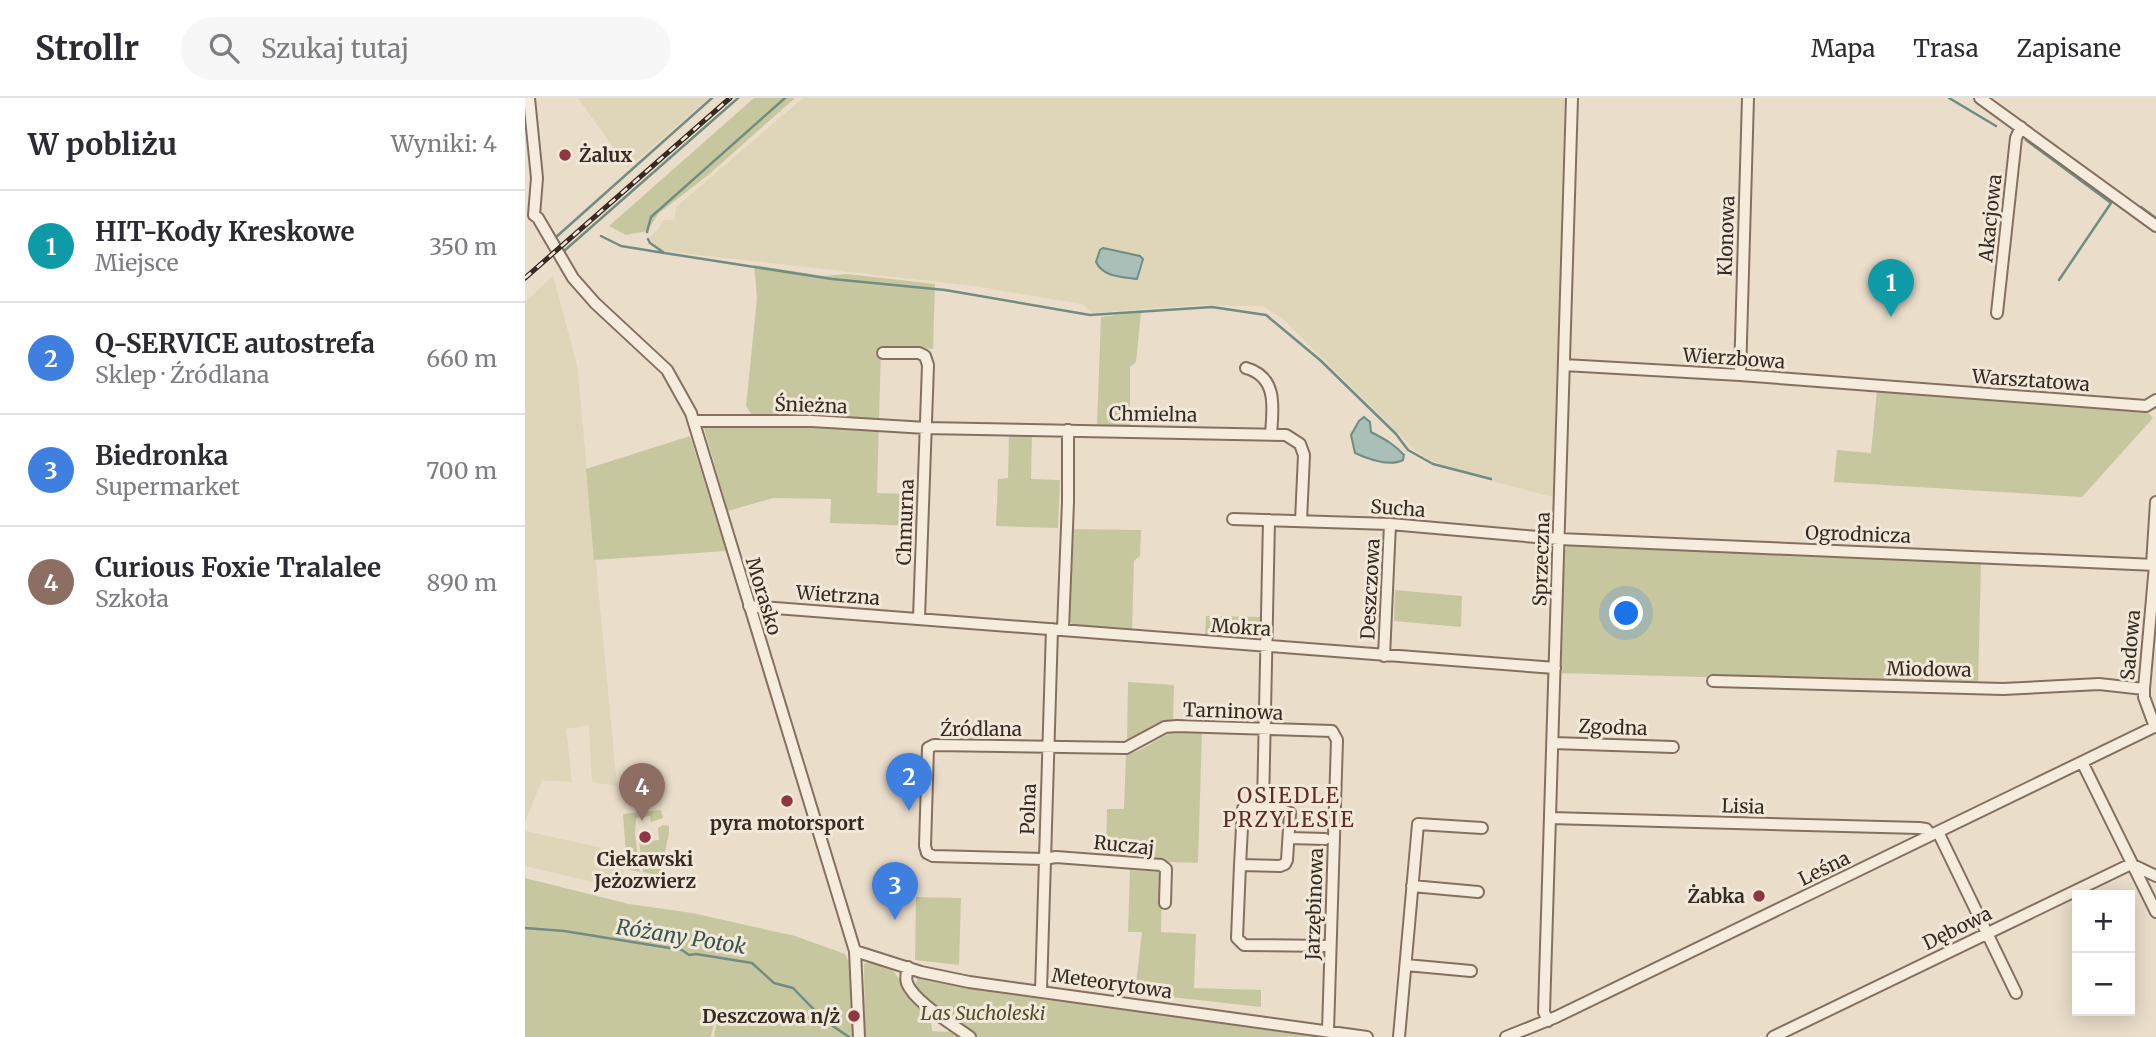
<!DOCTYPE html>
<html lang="pl">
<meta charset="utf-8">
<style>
:root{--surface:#fff;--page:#f7f7f7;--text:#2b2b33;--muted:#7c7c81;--line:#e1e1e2;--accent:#111827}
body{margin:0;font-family:Merriweather,serif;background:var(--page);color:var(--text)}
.controls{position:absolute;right:21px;bottom:21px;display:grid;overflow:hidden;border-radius:0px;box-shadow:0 4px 18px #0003}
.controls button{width:63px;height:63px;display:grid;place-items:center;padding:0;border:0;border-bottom:2px solid var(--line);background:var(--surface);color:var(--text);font:35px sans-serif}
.you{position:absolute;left:1102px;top:516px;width:24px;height:24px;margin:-18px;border:5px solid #fff;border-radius:50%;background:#1a73e8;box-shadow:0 0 0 10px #1a73e833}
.badge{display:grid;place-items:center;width:46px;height:46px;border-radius:50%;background:var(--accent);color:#fff;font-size:23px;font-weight:700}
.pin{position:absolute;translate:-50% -58px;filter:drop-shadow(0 2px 4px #0008)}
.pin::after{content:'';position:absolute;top:37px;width:24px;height:21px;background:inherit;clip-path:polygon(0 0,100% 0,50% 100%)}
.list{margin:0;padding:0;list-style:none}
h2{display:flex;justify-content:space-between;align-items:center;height:91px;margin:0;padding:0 28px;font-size:30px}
h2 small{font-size:23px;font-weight:400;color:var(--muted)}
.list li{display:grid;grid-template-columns:46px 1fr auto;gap:21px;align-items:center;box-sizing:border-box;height:112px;padding:0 28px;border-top:2px solid var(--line)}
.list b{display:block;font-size:26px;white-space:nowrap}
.list p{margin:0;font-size:23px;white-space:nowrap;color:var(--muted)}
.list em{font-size:23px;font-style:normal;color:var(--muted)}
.icon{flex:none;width:38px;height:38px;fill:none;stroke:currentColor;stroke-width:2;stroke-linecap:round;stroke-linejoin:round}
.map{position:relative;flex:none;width:1631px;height:939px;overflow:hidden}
header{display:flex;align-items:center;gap:42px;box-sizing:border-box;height:98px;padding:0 35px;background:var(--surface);border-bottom:2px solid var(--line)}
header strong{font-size:33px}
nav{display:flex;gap:38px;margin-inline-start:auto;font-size:24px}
.search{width:490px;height:63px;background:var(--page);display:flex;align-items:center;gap:18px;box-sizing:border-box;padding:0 24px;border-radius:38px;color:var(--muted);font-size:26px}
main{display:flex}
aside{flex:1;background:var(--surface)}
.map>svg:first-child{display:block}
.farmland{fill:#dfd5b9}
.green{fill:#c7c79f}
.water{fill:#aabfb7;stroke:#718d83;stroke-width:2}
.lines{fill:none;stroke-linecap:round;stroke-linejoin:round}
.stream{stroke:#718d83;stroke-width:2.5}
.minor-casing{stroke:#857060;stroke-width:14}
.minor{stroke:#f6ecdd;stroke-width:10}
.rail-casing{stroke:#372a22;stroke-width:5}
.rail{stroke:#f2e8d9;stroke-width:2.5;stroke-dasharray:8;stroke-linecap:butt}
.poi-dot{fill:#8e3741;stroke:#f2e8d9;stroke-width:2.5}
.labels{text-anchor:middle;stroke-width:6;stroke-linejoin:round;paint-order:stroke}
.poi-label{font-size:19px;font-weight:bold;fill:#372a22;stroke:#f2e8d9}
.street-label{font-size:19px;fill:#372a22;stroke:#f2e8d9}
.park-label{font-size:19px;font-style:italic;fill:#4c512b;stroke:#f2e8d9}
.neighbourhood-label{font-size:21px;letter-spacing:2px;fill:#5f2c26;stroke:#f2e8d9}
.water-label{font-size:21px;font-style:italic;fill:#33554f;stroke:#f2e8d9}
</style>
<header>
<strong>Strollr</strong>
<div class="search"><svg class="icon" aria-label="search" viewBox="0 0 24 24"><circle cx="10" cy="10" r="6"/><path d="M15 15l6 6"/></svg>Szukaj tutaj</div>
<nav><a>Mapa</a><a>Trasa</a><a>Zapisane</a></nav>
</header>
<main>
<aside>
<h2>W pobliżu<small>Wyniki: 4</small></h2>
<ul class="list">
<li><span class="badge" style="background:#0f9aa8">1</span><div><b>HIT-Kody Kreskowe</b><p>Miejsce</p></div><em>350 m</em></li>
<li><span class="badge" style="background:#3f7fe0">2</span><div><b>Q-SERVICE autostrefa</b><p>Sklep · Źródlana</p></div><em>660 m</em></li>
<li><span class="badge" style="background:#3f7fe0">3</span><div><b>Biedronka</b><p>Supermarket</p></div><em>700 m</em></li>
<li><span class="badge" style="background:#8d6e63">4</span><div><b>Curious Foxie Tralalee</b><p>Szkoła</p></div><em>890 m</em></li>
</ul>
</aside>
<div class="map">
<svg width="1631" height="939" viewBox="0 0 1631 939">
<rect width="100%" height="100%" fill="#eaddca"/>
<path class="farmland" d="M 53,0 L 184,0 L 103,70 Z
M 278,0 L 1040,0 L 1028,399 L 948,378 L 905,362 L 890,352 L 757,220 L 737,208 L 673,207 L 567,215 L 558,206 L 449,188 L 139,153 L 129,147 L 125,139 L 135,129 L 138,122 L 149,122 L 151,109 Z
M 28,178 L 52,267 L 92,688 L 67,684 L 64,627 L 41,631 L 47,684 L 17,682 L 0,724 L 0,204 Z
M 0,733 L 96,754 L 99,777 L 98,791 L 0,768 Z"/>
<path class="green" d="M 229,0 L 270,0 L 182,78 L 134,115 L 122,133 L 101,137 L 84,128 Z
M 229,167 L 299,178 L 321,176 L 410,186 L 408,251 L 366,248 L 356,250 L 352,395 L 394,396 L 394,428 L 305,425 L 306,401 L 248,400 L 203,413 L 178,327 L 215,326 L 227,317 L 221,308 L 232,200 Z
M 616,214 L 611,264 L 605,269 L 605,329 L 572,327 L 576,219 Z
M 1352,292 L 1620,311 L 1628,320 L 1557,399 L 1309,384 L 1312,352 L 1346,355 Z
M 484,336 L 507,336 L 506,381 L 535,382 L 533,430 L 471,428 L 473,381 L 483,380 Z
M 165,338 L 201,453 L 69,462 L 61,371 Z
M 547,431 L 616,432 L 615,458 L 609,463 L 607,533 L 549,528 L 544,522 Z
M 1045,446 L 1456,465 L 1453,587 L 1034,575 L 1040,451 Z
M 870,492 L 937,498 L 936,529 L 869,523 Z
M 681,518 L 737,519 L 738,536 L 734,542 L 694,541 L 680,538 Z
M 603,584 L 649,587 L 648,622 L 602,645 Z
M 650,633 L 677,635 L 673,765 L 644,764 L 623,758 L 581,756 L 582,711 L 599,711 L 601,657 C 619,653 632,640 650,633 Z
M 136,712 L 138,720 L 126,724 L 125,718 L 111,720 L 110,736 L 115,774 L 102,771 L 98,716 Z
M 138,727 L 144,728 L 144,735 L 135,778 L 118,774 L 114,744 L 134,742 L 133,730 Z
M 605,772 L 637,774 L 636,834 L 671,836 L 669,890 L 736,892 L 736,909 L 610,895 L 617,834 L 603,834 Z
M 0,780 L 104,806 L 167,815 L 270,838 L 320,856 L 327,870 L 328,926 L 330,939 L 189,939 L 192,922 L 190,920 L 186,939 L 0,939 Z
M 391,799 L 436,800 L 434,867 L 390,862 Z
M 344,864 L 363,869 L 369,874 L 383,893 L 405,914 L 407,933 L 423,934 L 426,931 L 436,939 L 340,939 L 339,866 Z
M 393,879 L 414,884 L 614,910 L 736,931 L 795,939 L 449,939 L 389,891 Z"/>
<path class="water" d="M 578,150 L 615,158 L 618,161 L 612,181 C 597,179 578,179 571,164 L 575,152 Z
M 839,319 L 845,324 L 846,334 C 859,341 868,345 879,357 L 878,362 C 865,369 843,361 830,355 L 826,337 L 834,323 Z"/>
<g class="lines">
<path class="stream" d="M 1424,0 L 1471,28
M 1501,42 L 1586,105 L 1534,182
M 1616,109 L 1631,120
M 122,134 L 126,119 L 260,0
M 76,138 L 96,148 L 133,154 L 307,181 L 420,192 L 565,217 L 687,209 L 741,217 L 795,262 L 871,336 L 883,352 L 908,366 L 966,381
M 30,140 L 187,0
M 123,141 L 125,145 L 138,154
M 39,153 L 213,0
M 0,830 L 39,833 L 157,852 L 164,857 L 171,856 L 227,865 L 249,885 L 268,890 L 299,922 L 324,939"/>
<defs>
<path id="minor" d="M 4,0 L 12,80 L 9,117
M 1455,0 L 1631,128
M 9,117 L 13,120 L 48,180 L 70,205 L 142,272 L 166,315 L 330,853 L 334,939
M 1472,215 L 1491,40 L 1496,29
M 358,255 L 394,255 L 400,258 L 403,267 L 394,520
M 1039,267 L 1215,277 L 1621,308 L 1631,302
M 721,270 C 753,279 748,310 746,336
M 1215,277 L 1223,0
M 169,323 L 287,323 L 401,330 L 761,337 L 775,346 L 779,357 L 776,423
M 708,421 L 865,426 L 1034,441 L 1631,467
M 1627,467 L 1631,404
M 1630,467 L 1619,591 L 1619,599 L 1630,629
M 224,508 L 1030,570
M 538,531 L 543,404 L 543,332
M 859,558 L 865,426
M 1188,583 L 1478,591 L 1574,586 L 1619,591
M 1028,645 L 1148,649
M 1557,664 L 1631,814
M 738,708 L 744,422
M 738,708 L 753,710 L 765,715 L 762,762 L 760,766 L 755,768 L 715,767 L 718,711 Z
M 1025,720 L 1394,730 L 1401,731 L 1406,737
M 1413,734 L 1491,895
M 764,740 L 800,741
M 715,767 L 712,840 L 719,847 L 805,848
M 887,788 L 953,794
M 640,805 L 641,771 L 636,767 L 531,759 L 519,761 L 408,758 L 402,755 L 400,748 L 403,650 L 409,647 L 601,650 L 640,629 L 652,628 L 807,633 L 812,642 L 803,933
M 330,853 L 396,874 L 444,884 L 842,939
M 881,867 L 946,873
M 383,869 C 382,875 380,879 382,885 C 389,904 429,927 445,939
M 516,893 L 527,531
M 1023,923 L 1019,914 L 1047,0
M 874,939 L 893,726 L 957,730
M 981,939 L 1031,919 L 1631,628
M 1248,939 L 1606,766 L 1631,778"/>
</defs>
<use href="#minor" class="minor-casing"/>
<use href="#minor" class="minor"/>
<defs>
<path id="rail" d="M 0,180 L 205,0"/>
</defs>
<use href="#rail" class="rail-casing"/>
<use href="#rail" class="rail"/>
</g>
<g class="poi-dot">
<circle cx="40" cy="57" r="7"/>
<circle cx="262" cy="703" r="7"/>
<circle cx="120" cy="739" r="7"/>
<circle cx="1234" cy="798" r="7"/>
<circle cx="329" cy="918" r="7"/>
</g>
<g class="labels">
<g class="poi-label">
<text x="54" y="64" text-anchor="start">Żalux</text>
<text x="262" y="732">pyra motorsport</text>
<text x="120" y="768">Ciekawski<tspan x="120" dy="22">Jeżozwierz</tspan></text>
<text x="1220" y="805" text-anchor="end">Żabka</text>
<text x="315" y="925" text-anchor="end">Deszczowa n/ż</text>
</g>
<g class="street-label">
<text transform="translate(1465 120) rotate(-84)" y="7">Akacjowa</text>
<text transform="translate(1201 138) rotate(-88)" y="7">Klonowa</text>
<text transform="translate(1209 260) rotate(4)" y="7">Wierzbowa</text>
<text transform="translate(1506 282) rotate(4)" y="7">Warsztatowa</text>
<text transform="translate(286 307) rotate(2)" y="7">Śnieżna</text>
<text transform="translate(628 316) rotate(1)" y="7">Chmielna</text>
<text transform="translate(873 410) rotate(4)" y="7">Sucha</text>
<text transform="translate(380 424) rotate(-88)" y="7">Chmurna</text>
<text transform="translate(1333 436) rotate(2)" y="7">Ogrodnicza</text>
<text transform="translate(1016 461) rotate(-88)" y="7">Sprzeczna</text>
<text transform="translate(845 491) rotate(-87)" y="7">Deszczowa</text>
<text transform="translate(313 497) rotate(4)" y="7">Wietrzna</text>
<text transform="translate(239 498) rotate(73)" y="7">Morasko</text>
<text transform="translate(716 529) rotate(4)" y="7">Mokra</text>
<text transform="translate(1605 547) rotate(-85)" y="7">Sadowa</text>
<text transform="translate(1404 571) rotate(1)" y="7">Miodowa</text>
<text transform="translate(708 613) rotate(2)" y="7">Tarninowa</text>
<text transform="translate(1088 629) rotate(2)" y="7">Zgodna</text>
<text x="456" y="638">Źródlana</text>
<text transform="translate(1218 708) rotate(2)" y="7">Lisia</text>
<text transform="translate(503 711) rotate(-88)" y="7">Polna</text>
<text transform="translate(599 747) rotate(6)" y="7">Ruczaj</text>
<text transform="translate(1299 770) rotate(-26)" y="7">Leśna</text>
<text transform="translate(789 806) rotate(-88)" y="7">Jarzębinowa</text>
<text transform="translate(1432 830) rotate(-26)" y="7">Dębowa</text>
<text transform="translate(587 885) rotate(8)" y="7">Meteorytowa</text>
</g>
<g class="park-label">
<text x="458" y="922">Las Sucholeski</text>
</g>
<g class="neighbourhood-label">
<text x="764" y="705">OSIEDLE<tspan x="764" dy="24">PRZYLESIE</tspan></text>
</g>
<g class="water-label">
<text transform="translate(156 839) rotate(9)" y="7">Różany Potok</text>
</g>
</g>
</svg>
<div class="controls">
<button>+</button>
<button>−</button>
</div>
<div class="you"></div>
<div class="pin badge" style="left:1366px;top:219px;background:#0f9aa8">1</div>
<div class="pin badge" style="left:384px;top:713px;background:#3f7fe0">2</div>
<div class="pin badge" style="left:370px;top:822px;background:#3f7fe0">3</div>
<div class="pin badge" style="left:117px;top:723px;background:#8d6e63">4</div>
</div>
</main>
